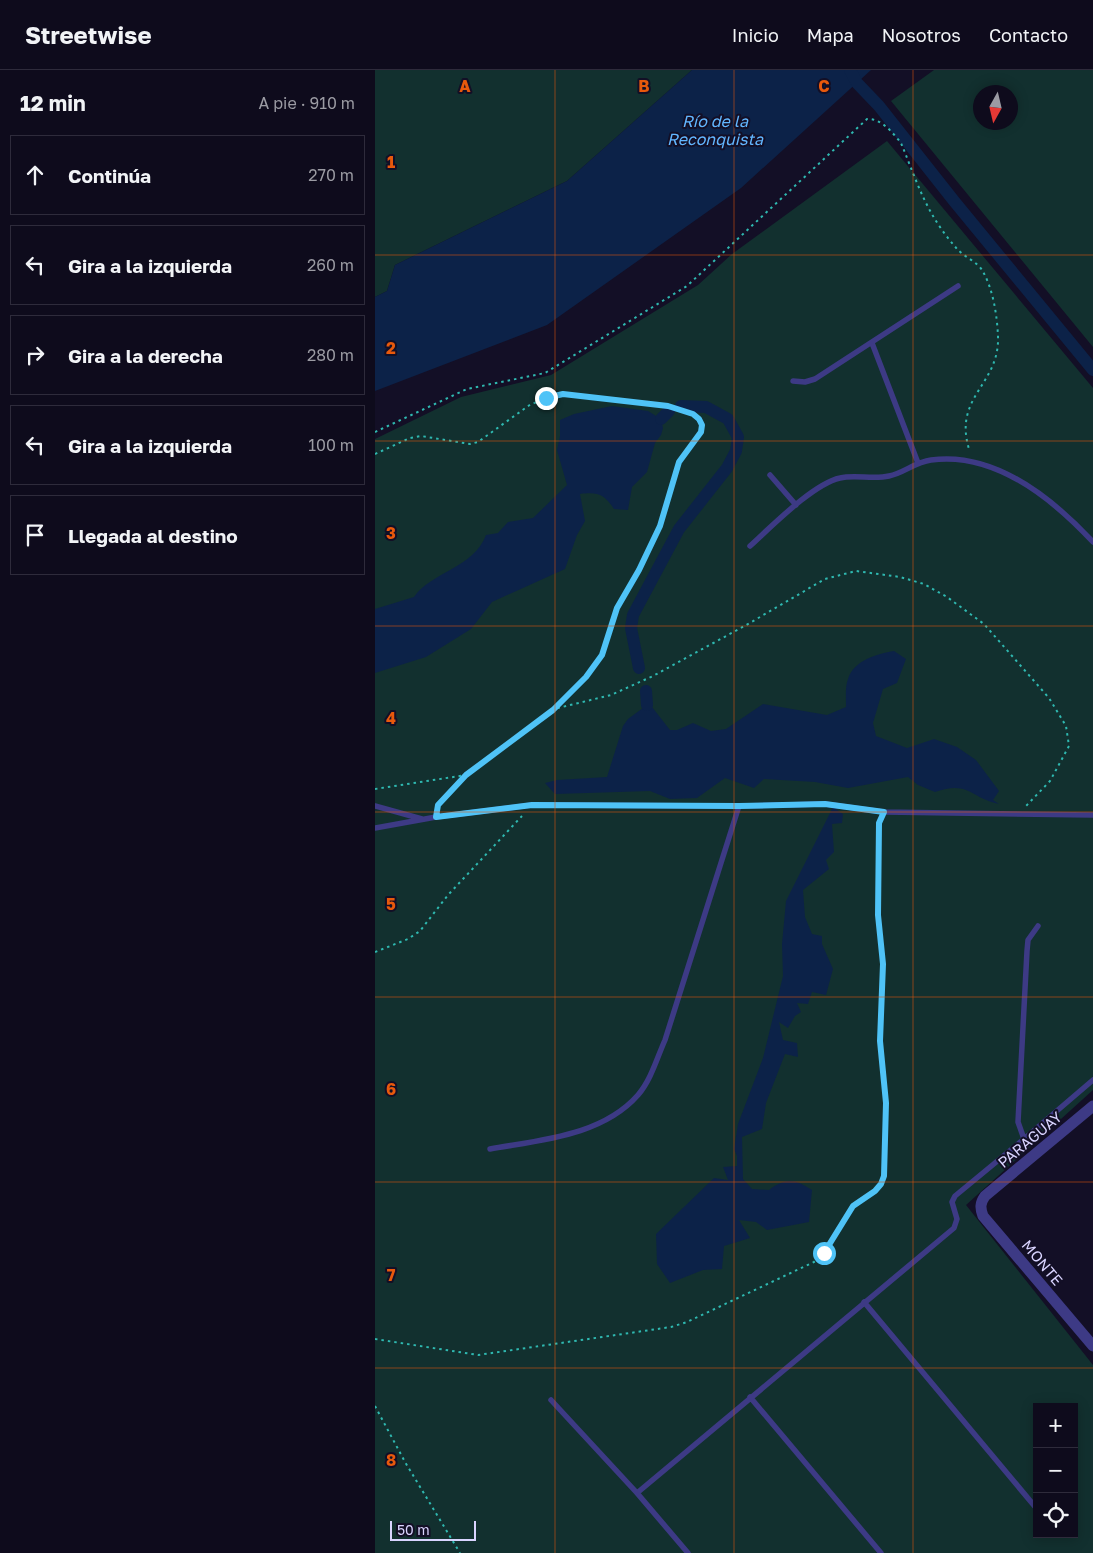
<!DOCTYPE html>
<html lang="es">
<meta charset="utf-8">
<style>
:root{--surface:#0e0b1c;--page:#171425;--text:#f1f3f6;--muted:#9b9ba3;--line:#2e2b3b}
body{margin:0;font-family:"Golos Text",sans-serif;background:var(--page);color:var(--text)}
.controls{position:absolute;right:15px;bottom:15px;display:grid;overflow:hidden;border-radius:0px;box-shadow:0 2px 12px #0003}
.controls button{width:45px;height:45px;display:grid;place-items:center;padding:0;border:0;border-bottom:1px solid var(--line);background:var(--surface);color:var(--text);font:25px sans-serif}
.compass{position:absolute;left:598px;top:15px;width:45px;height:45px;border-radius:50%;background:var(--surface);box-shadow:0 2px 12px #0003;rotate:188deg}
.scale{position:absolute;left:15px;bottom:12px;width:86px;box-sizing:border-box;padding-left:5px;border:2px solid #d9d4ff;border-top:0;font-size:14px;line-height:18px;white-space:nowrap;color:#d9d4ff;-webkit-text-stroke:4px #130f26;paint-order:stroke}
.stop{position:absolute;width:15px;height:15px;margin:-11px;border:4px solid #4fc3f7;border-radius:50%;background:#fff}
.stop.end{background:#4fc3f7;border-color:#fff;box-shadow:0 1px 5px #0008}
.list{margin:0;padding:0;list-style:none}
h2{display:flex;justify-content:space-between;align-items:center;height:65px;margin:0;padding:0 20px;font-size:21px}
h2 small{font-size:16px;font-weight:400;color:var(--muted)}
.list li{display:grid;grid-template-columns:32px 1fr auto;gap:15px;align-items:center;box-sizing:border-box;height:80px;margin:0 10px 10px;padding:0 10px;border:1px solid var(--line);border-radius:0px}
.list b{display:block;font-size:19px;white-space:nowrap}
.list em{font-size:16px;font-style:normal;color:var(--muted)}
.icon{flex:none;width:28px;height:28px;fill:none;stroke:currentColor;stroke-width:2;stroke-linecap:round;stroke-linejoin:round}
.map{position:relative;flex:none;width:718px;height:1483px;overflow:hidden}
header{display:flex;align-items:center;gap:30px;box-sizing:border-box;height:70px;padding:0 25px;background:var(--surface);border-bottom:1px solid var(--line)}
header strong{font-size:24px}
nav{display:flex;gap:28px;margin-inline-start:auto;font-size:18px}
main{display:flex}
aside{flex:1;background:var(--surface)}
.map>svg:first-child{display:block}
.green{fill:#12302f;fill-rule:evenodd}
.water{fill:#0c2248}
.lines{fill:none;stroke-linecap:round;stroke-linejoin:round}
.canal{stroke:#0c2248;stroke-width:12}
.path{stroke:#2fb8b0;stroke-width:2;stroke-dasharray:2.5 4;stroke-linecap:butt}
.service{stroke:#3d3a85;stroke-width:5.5}
.minor{stroke:#3d3a85;stroke-width:11}
.route{stroke:#4fc3f7;stroke-width:6}
.grid{fill:none;stroke:#e8590c;stroke-width:1;stroke-opacity:0.55}
.labels{text-anchor:middle;stroke-width:4;stroke-linejoin:round;paint-order:stroke}
.street-label{font-size:15px;fill:#d9d4ff;stroke:#130f26}
.water-label{font-size:16px;font-style:italic;fill:#62b6ff;stroke:#130f26}
.grid-label{font-size:16px;text-anchor:middle;font-weight:bold;fill:#e8590c;stroke:#130f26;stroke-width:4;stroke-linejoin:round;paint-order:stroke}
</style>
<header>
<strong>Streetwise</strong>
<nav><a>Inicio</a><a>Mapa</a><a>Nosotros</a><a>Contacto</a></nav>
</header>
<main>
<aside>
<h2>12 min<small>A pie · 910 m</small></h2>
<ul class="list">
<li><svg class="icon" aria-label="ahead" viewBox="0 0 24 24"><path d="M12 20V5M6 11l6-6 6 6"/></svg><div><b>Continúa</b></div><em>270 m</em></li>
<li><svg class="icon" aria-label="left" viewBox="0 0 24 24"><path d="M17 20v-9H6M10 6l-5 5 5 5"/></svg><div><b>Gira a la izquierda</b></div><em>260 m</em></li>
<li><svg class="icon" aria-label="right" viewBox="0 0 24 24"><path d="M7 20v-9h11M14 6l5 5-5 5"/></svg><div><b>Gira a la derecha</b></div><em>280 m</em></li>
<li><svg class="icon" aria-label="left" viewBox="0 0 24 24"><path d="M17 20v-9H6M10 6l-5 5 5 5"/></svg><div><b>Gira a la izquierda</b></div><em>100 m</em></li>
<li><svg class="icon" aria-label="arrive" viewBox="0 0 24 24"><path d="M6 21V4h12l-3 4 3 4H6"/></svg><div><b>Llegada al destino</b></div></li>
</ul>
</aside>
<div class="map">
<svg width="718" height="1483" viewBox="0 0 718 1483">
<rect width="100%" height="100%" fill="#130f26"/>
<path class="green" d="M 0,0 L 317,0 L 192,111 L 20,195 L 12,221 L 0,227 Z
M 559,0 L 718,0 L 718,277 L 516,31 ZM 636,22 L 636,52 L 606,52 L 606,22 Z
M 512,71 L 718,318 L 718,1020 L 591,1135 L 718,1295 L 718,1483 L 0,1483 L 0,369 L 86,327 L 176,305 L 323,215 L 357,184 ZM 662,1337 L 699,1337 L 699,1464 L 662,1464 Z"/>
<path class="water" d="M 317,0 L 496,0 L 366,118 L 172,255 L 0,321 L 0,227 L 12,221 L 20,195 L 192,111 Z
M 237,336 L 273,341 L 286,349 L 288,358 L 286,365 L 280,373 L 272,402 L 257,417 L 253,440 L 239,439 C 229,424 223,422 205,424 L 210,451 L 202,465 L 190,499 L 117,532 L 96,559 L 51,587 L 0,603 L 0,539 L 39,527 C 56,502 99,498 111,465 L 123,463 L 133,452 L 158,448 L 192,415 L 182,380 L 185,366 L 185,350 L 199,344 Z
M 519,581 L 531,589 L 522,613 L 508,619 L 498,653 L 501,666 L 532,678 L 559,669 L 582,677 L 601,690 L 624,721 L 618,730 L 624,734 C 595,728 594,710 560,722 L 543,715 L 533,707 L 473,718 L 440,712 L 389,709 L 379,718 L 350,708 L 322,728 L 295,729 L 275,721 L 180,724 L 170,713 L 182,710 L 232,707 L 248,656 L 253,649 L 272,635 L 277,637 L 295,660 L 302,660 L 318,653 L 336,661 L 351,659 L 388,634 L 452,645 L 471,637 C 471,628 470,617 473,609 C 479,590 502,584 519,581 Z
M 458,737 L 468,744 L 467,753 L 457,754 L 459,782 L 451,790 L 454,799 L 428,820 L 430,847 L 437,864 L 447,866 L 447,874 L 458,899 L 451,925 L 437,922 L 433,934 L 422,933 L 426,942 L 420,946 L 413,958 L 404,952 L 408,970 L 422,973 L 423,987 L 410,984 L 391,1033 L 387,1059 L 367,1067 L 368,1109 L 377,1119 L 394,1120 C 411,1107 420,1109 437,1120 L 434,1152 L 392,1160 L 381,1152 L 364,1150 L 375,1168 L 349,1176 L 347,1199 L 328,1200 L 295,1213 L 282,1194 L 281,1164 L 339,1108 L 353,1110 L 348,1097 L 362,1096 L 362,1086 L 359,1079 L 363,1054 L 388,988 L 408,906 L 407,874 L 411,831 Z"/>
<g class="lines">
<path class="canal" d="M 475,0 L 482,13 L 504,36 L 579,131 L 718,300
M 286,349 L 294,341
M 264,598 L 256,558 L 258,545 L 304,459 L 352,398 L 361,381 L 363,367 L 353,349 L 331,337 L 306,336
M 271,621 L 272,635"/>
<path class="path" d="M 0,362 L 92,319 L 170,303 L 312,216 L 492,49 C 506,48 518,63 526,73 C 536,97 545,124 558,146 C 565,158 574,170 583,180 C 590,187 602,192 607,200 C 618,218 622,245 623,266 C 625,315 578,326 594,379
M 0,384 L 35,368 L 46,366 L 95,374 L 103,372 L 156,334 L 188,324 L 293,336 L 318,344 L 327,355 L 322,370 L 305,392 L 289,445 L 265,500 L 242,538 L 227,585 L 211,607 L 180,637
M 0,719 L 91,705
M 63,737 L 91,705 L 179,639 L 236,625 L 278,606 L 373,554 L 450,509 L 481,501 L 525,507 L 549,514 L 572,527 L 609,554 L 674,628 L 691,656 L 694,676 L 675,711 L 651,736
M 0,882 L 33,869 L 45,861 L 73,825 L 147,746
M 0,1269 L 103,1285 L 296,1257 L 312,1252 L 439,1192 L 456,1173 L 478,1136 L 500,1121 L 506,1114 L 509,1106 L 511,1033 L 505,971 L 508,893 L 503,845 L 505,751
M 0,1336 L 30,1392 L 85,1483"/>
<path class="service" d="M 497,273 L 543,393
M 418,311 L 430,312 L 440,309 L 583,216
M 395,405 L 421,435
M 375,476 C 396,457 438,414 465,408 C 481,404 497,410 514,406 C 529,403 540,392 556,390 C 620,381 677,428 718,472
M 0,736 L 47,749
M 0,758 L 61,747 L 157,735 L 364,736 L 450,734 L 509,742 L 718,745
M 649,1069 L 718,1010
M 115,1079 C 165,1070 227,1066 263,1025 C 276,1010 282,988 290,970 L 364,736
M 489,1232 L 662,1439
M 375,1327 L 506,1483
M 176,1330 L 262,1423 L 313,1483
M 262,1423 L 579,1158 L 582,1149 L 577,1132 L 580,1126 L 649,1069 L 643,1052 L 652,881 L 653,870 L 663,856"/>
<path class="minor" d="M 718,1036 L 610,1126 C 605,1133 605,1138 608,1146 L 718,1276"/>
</g>
<g class="lines">
<path class="route" d="M 171,328 L 188,324 L 293,336 L 318,344 L 324,349 L 327,355 L 326,362 L 304,392 L 285,456 L 264,500 L 242,538 L 227,585 L 211,607 L 178,640 L 91,705 L 63,735 L 61,747 L 157,735 L 364,736 L 450,734 L 509,742 L 504,753 L 503,845 L 508,894 L 505,971 L 511,1033 L 509,1106 L 506,1114 L 500,1121 L 478,1136 L 449,1183"/>
</g>
<path class="grid" d="M 180,0 L 180,1483M 359,0 L 359,1483M 538,0 L 538,1483M 0,185 L 718,185M 0,371 L 718,371M 0,556 L 718,556M 0,742 L 718,742M 0,927 L 718,927M 0,1112 L 718,1112M 0,1298 L 718,1298"/>
<g class="labels">
<g class="street-label">
<text transform="translate(655 1070) rotate(-40)" y="5">PARAGUAY</text>
<text transform="translate(667 1193) rotate(50)" y="5">MONTE</text>
</g>
<g class="water-label">
<text x="340" y="57">Río de la<tspan x="340" dy="18">Reconquista</tspan></text>
</g>
</g>
<g class="grid-label">
<text x="90" y="22">A</text>
<text x="269" y="22">B</text>
<text x="449" y="22">C</text>
<text x="16" y="98">1</text>
<text x="16" y="284">2</text>
<text x="16" y="469">3</text>
<text x="16" y="654">4</text>
<text x="16" y="840">5</text>
<text x="16" y="1025">6</text>
<text x="16" y="1211">7</text>
<text x="16" y="1396">8</text>
</g>
</svg>
<div class="controls">
<button>+</button>
<button>−</button>
<button><svg class="icon" aria-label="locate" viewBox="0 0 24 24"><circle cx="12" cy="12" r="6"/><path d="M12 2v4M12 18v4M2 12h4M18 12h4"/></svg></button>
</div>
<svg class="compass" viewBox="-18 -18 36 36"><path d="M0-13l5 13h-10z" fill="#e53935"/><path d="M0 13l5-13h-10z" fill="#9b9ba3"/></svg>
<div class="scale">50 m</div>
<div class="stop" style="left:449px;top:1183px"></div>
<div class="stop end" style="left:171px;top:328px"></div>
</div>
</main>
